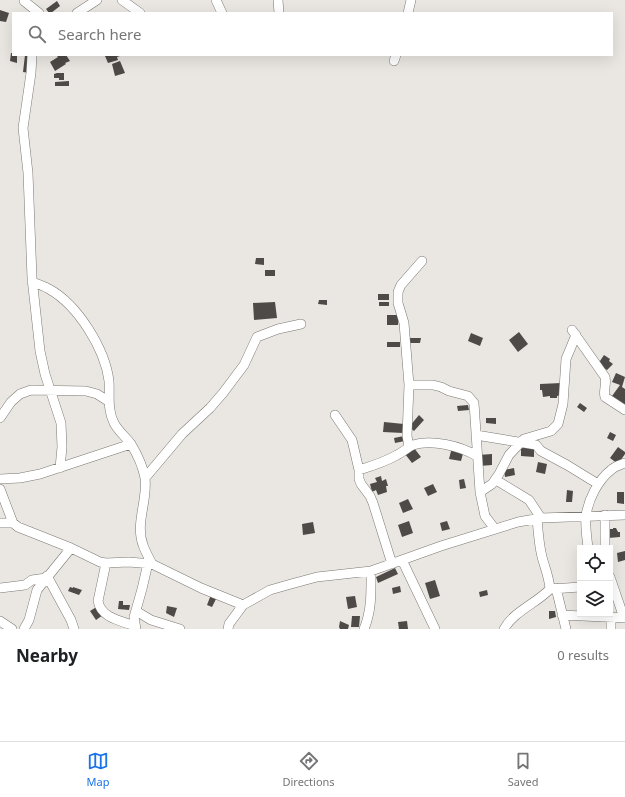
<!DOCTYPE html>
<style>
:root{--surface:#fff;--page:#f2f2f2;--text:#202124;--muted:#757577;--line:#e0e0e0;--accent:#1a73e8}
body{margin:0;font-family:"Noto Sans",sans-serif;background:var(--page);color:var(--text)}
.controls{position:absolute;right:12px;bottom:12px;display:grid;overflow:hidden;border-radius:0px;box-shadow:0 4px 16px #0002}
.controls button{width:36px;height:36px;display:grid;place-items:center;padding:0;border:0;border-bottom:1px solid var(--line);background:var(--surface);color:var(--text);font:20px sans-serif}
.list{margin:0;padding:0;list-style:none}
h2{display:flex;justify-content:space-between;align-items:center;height:52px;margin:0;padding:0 16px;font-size:17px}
h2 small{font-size:13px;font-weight:400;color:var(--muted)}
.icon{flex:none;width:22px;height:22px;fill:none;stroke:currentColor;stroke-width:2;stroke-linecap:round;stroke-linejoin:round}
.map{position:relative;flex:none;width:625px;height:629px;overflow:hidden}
.search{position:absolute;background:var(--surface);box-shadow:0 4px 16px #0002;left:12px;right:12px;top:12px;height:44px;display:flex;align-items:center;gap:10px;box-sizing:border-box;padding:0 14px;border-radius:0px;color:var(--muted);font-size:15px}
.sheet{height:112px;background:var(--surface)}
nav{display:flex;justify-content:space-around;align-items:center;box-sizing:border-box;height:56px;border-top:1px solid var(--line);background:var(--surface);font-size:11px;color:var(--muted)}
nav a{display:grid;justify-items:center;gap:2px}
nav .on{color:var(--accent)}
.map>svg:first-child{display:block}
.building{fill:#4e4a47}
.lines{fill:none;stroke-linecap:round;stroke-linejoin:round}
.minor-casing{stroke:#7b7874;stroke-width:10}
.minor{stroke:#fff;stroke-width:9}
</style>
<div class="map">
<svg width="625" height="629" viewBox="0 0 625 629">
<rect width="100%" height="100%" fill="#eae7e2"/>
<path class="building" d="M 57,1 L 60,6 L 51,13 L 49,13 L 46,9 Z
M 0,10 L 9,13 L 6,22 L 0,21 Z
M 11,53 L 13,53 L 13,55 L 17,55 L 17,63 L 10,61 Z
M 25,55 L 30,55 L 29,73 L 23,72 Z
M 58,55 L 66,55 L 70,61 L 65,63 L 66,64 L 55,71 L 50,62 L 58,57 L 57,56 Z
M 108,55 L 123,55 L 117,57 L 118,60 L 108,63 L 105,56 Z
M 120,61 L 125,73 L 115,76 L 112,64 Z
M 57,73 L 64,73 L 64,80 L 59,80 L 59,78 L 54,78 L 54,74 Z
M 69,81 L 69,86 L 55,86 L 55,82 Z
M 256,258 L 264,258 L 264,265 L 255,264 Z
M 265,270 L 275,270 L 275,276 L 265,276 Z
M 378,294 L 389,294 L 389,300 L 378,300 Z
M 319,300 L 327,300 L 327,305 L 318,304 Z
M 275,302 L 277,318 L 254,320 L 253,303 Z
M 379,302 L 389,302 L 389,306 L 379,306 Z
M 387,315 L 399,315 L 398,325 L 387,325 Z
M 519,332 L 528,344 L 518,352 L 509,340 Z
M 471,333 L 483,338 L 480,346 L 468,341 Z
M 409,338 L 421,338 L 420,343 L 408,343 Z
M 387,342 L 400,342 L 400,347 L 387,347 Z
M 604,355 L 610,359 L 609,361 L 613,364 L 607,370 L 598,364 Z
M 616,373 L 625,377 L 622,387 L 625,389 L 625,405 L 612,396 L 620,385 L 612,382 Z
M 561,383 L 562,395 L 557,396 L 557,398 L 550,398 L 550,396 L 543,397 L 542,390 L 540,390 L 540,384 Z
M 580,403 L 587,408 L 584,412 L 577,407 Z
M 468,405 L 469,410 L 458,411 L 457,406 Z
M 419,415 L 424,420 L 414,431 L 409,427 Z
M 486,418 L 496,418 L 496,424 L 486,423 Z
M 384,422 L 404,424 L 403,433 L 383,432 Z
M 610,432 L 616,435 L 613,441 L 607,438 Z
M 404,436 L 405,441 L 395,443 L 394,438 Z
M 521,446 L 534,446 L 534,457 L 521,456 Z
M 452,447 L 464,450 L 461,461 L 449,459 Z
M 618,447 L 625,452 L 625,454 L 618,464 L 610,458 Z
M 414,448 L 421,457 L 412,463 L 405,454 Z
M 492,454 L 492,465 L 479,466 L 478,455 Z
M 538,462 L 547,464 L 545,474 L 536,472 Z
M 514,468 L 515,475 L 505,477 L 504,470 Z
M 381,476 L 382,481 L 386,479 L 388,486 L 386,486 L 387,492 L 378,495 L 376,490 L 372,492 L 370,484 L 377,482 L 375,478 Z
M 464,479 L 466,488 L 460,489 L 459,480 Z
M 433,484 L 437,492 L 428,496 L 424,488 Z
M 567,490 L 573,491 L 572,502 L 566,502 Z
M 617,492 L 624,492 L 624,504 L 617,503 Z
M 408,499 L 413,509 L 403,513 L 399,503 Z
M 409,521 L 413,533 L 402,537 L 398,525 Z
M 447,521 L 450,529 L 442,531 L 440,523 Z
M 313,522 L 315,533 L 303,535 L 302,524 Z
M 613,528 L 616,528 L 618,532 L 620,532 L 620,537 L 608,538 L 608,529 L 613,529 Z
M 625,551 L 625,560 L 618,562 L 617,553 Z
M 395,568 L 398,574 L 378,583 L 376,577 Z
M 435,580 L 440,596 L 430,599 L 425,583 Z
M 400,586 L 401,592 L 393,594 L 392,588 Z
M 70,587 L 73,588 L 73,587 L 82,590 L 79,595 L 68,591 Z
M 487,590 L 488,595 L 480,597 L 479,592 Z
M 212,592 L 218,595 L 212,607 L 207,605 Z
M 355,596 L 357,607 L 348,609 L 346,597 Z
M 119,601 L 123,601 L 123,605 L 130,605 L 129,610 L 118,609 Z
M 98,606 L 103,615 L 96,620 L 90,611 Z
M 167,606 L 177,608 L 174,617 L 166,613 Z
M 549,611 L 555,611 L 556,617 L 549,619 Z
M 352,616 L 360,616 L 359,627 L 351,627 Z
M 340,621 L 349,625 L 348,629 L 340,629 L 339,627 Z
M 407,621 L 408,629 L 399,629 L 398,622 Z"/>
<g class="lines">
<defs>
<path id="minor" d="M 122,0 L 140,13
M 216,0 L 222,13
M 278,0 L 279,13
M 24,1 L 39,13
M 77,13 L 97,0
M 408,13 L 411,0
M 32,55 L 31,73 L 23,128 L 28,173 L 32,278 L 40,351 L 45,374 L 61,423 L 62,447 L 60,468
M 394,61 L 396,55
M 32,282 C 38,284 44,286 49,289 C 78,305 105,349 109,381 C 110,396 107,409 114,423 C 118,431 126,437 131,444 C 137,454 143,467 145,478 C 148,500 135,523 143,545 C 145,551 149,558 152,564
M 572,330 L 605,377 C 607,384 603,391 605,397 L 625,410
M 409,385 L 433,385 L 441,387 L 449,391 L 468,396 L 474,403 L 480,492 L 485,516 L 495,529
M 335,415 L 352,440 L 359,470 L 359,479 L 361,484 L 370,496 L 373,503 L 392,564
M 0,418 L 11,402 L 20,394 L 31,390 L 86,391 L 97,394 L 108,401
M 476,435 L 536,445 L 541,451 L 567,465 L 598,484
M 409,447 L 407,436 L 409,385 L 404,323 L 398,303 L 398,292 L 401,285 L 422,261
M 359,470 C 372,466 385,462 397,455 C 403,452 407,448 413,445 C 432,439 460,446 477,456
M 145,478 L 182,434 L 210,408 L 223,393 L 244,365 L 257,337 L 278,329 L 301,324
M 0,479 L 20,478 L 40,474 L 131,444
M 496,480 L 529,500 L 541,518
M 0,489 L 13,523 L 18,527 L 71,548 L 100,562 L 106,563 L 129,562 L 152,564 L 201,588 L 243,605
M 480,492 L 492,484 L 499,474 L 509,455 L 524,439 L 551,431 L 558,424 L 563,404 L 566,359 L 576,335
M 0,523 L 13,523
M 588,548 C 587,538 585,527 586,516 C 588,500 598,480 611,470 C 615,466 620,465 625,463
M 605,548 L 605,515
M 402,560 L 435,629
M 106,563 L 98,601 C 101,618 121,621 135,626
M 47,576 L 71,620 L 74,629
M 610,577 L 624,618
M 0,588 L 25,585 L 32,580 L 46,578
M 556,588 L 566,629
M 552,589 L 580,587
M 136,611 L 151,620 L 180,629
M 562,615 L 625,618
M 611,618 L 611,629
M 0,621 L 12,629
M 24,629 L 29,620 L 37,590 L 71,548
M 136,629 L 134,617 L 142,589 L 148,563
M 228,629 L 229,624 L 243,605 L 270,590 L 291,584 L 317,577 L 371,571 L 441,546 L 518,522 L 541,518 L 625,515
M 364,629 C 372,610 371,591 371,571
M 504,629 C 513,612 537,603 550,589 C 549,577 545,568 542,557 C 539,545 538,531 537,518"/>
</defs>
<use href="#minor" class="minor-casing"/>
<use href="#minor" class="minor"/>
</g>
</svg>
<div class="controls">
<button><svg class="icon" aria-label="locate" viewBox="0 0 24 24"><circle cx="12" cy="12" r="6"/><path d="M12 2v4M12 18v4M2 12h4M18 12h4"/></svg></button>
<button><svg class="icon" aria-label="layers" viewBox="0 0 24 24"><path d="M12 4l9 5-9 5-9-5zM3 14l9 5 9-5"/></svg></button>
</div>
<div class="search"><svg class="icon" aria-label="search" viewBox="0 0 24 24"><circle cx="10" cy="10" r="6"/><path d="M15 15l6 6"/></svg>Search here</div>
</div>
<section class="sheet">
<h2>Nearby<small>0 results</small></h2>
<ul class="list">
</ul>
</section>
<nav>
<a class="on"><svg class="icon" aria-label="map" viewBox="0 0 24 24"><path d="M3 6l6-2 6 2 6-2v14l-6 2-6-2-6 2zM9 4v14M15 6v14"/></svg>Map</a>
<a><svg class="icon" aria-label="directions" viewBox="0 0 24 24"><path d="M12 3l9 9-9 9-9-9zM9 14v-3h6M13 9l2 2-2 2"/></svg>Directions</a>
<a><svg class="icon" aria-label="saved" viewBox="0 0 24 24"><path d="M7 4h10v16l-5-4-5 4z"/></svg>Saved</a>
</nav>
